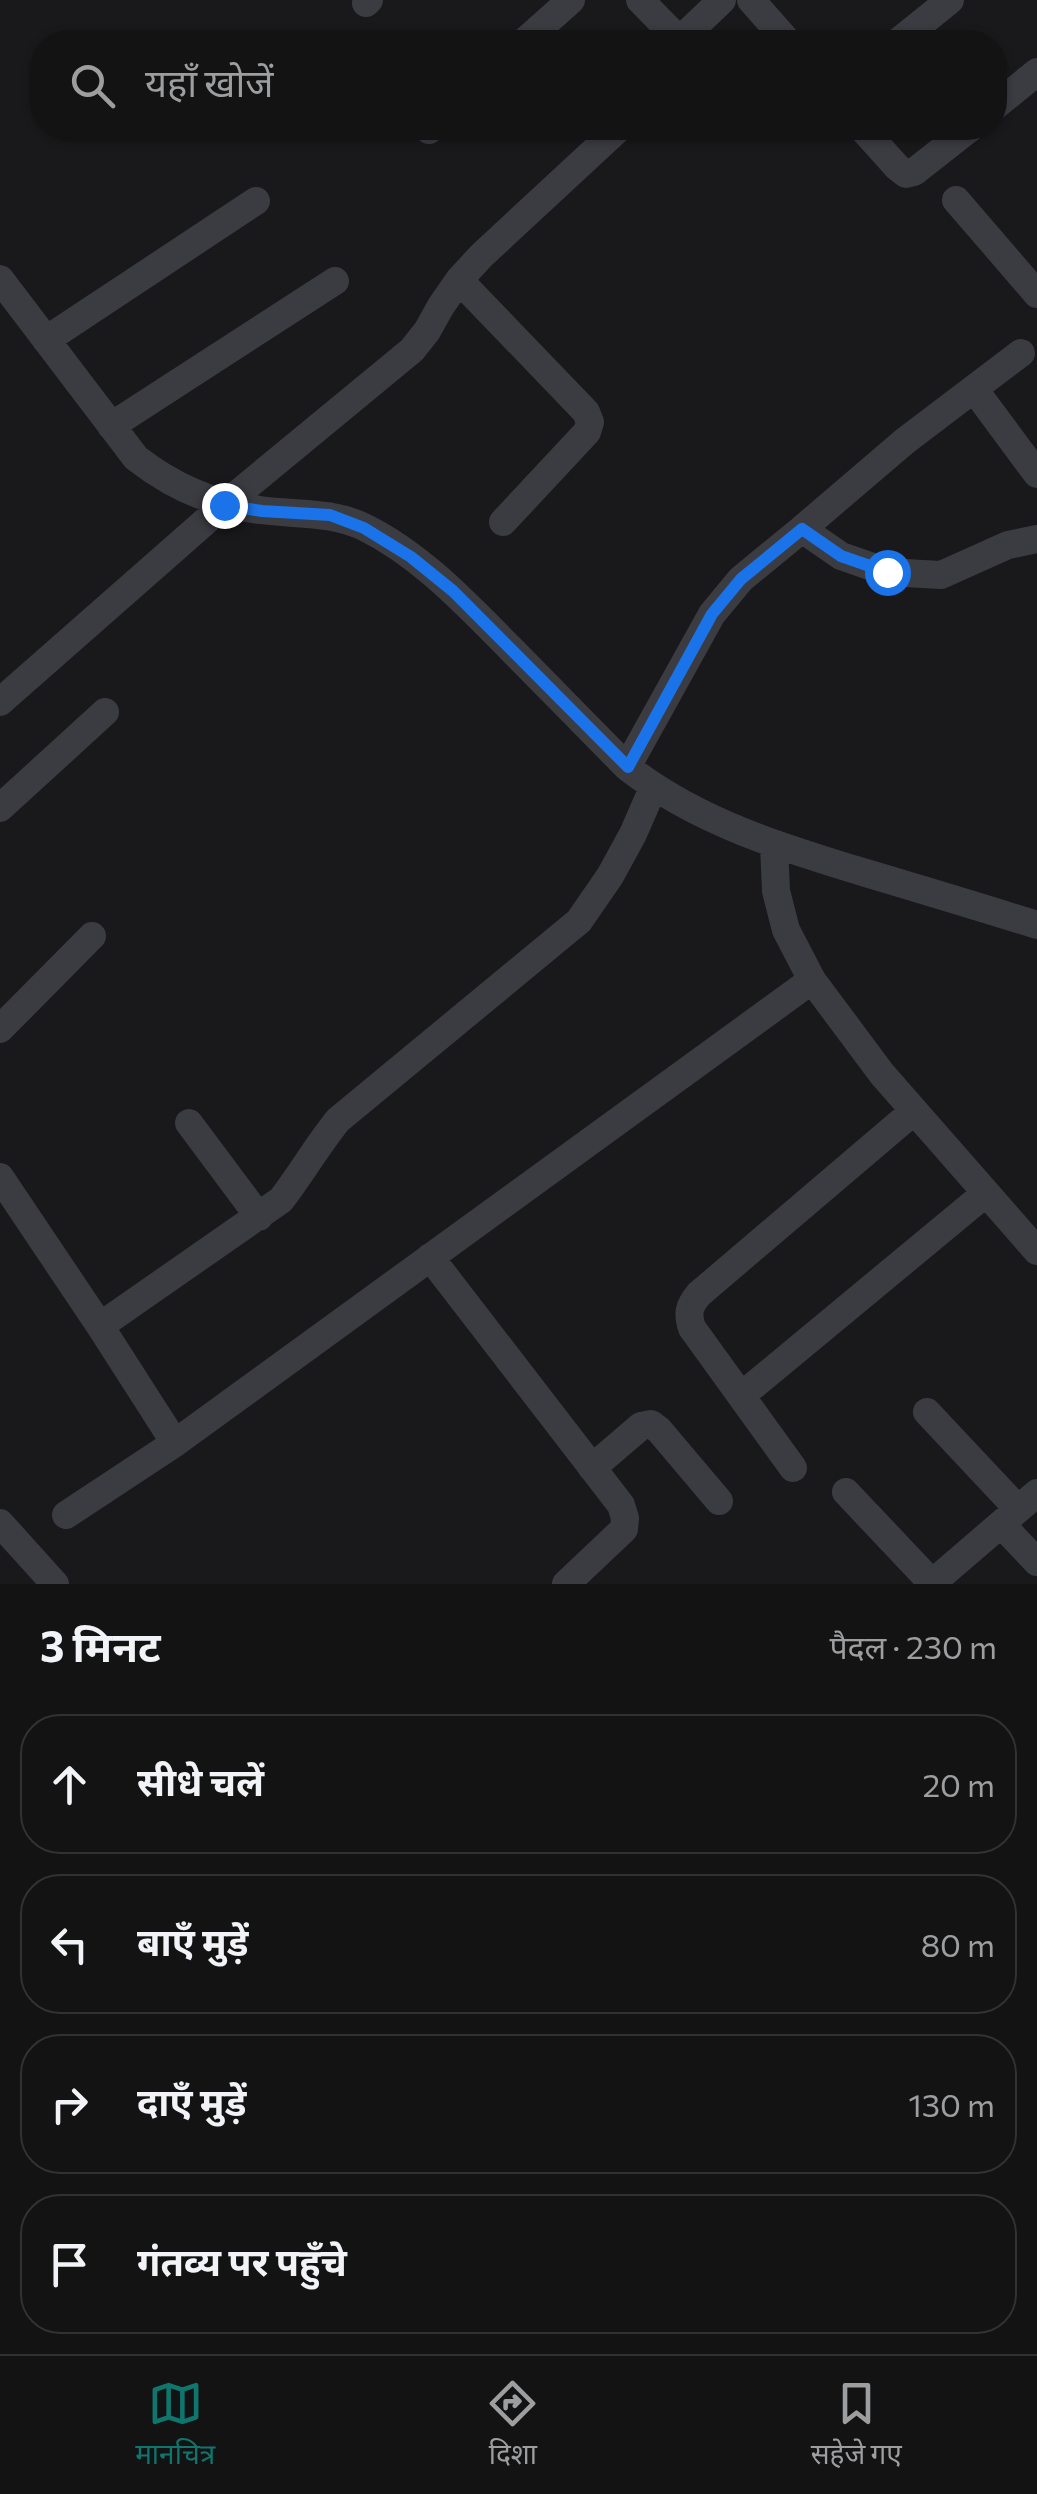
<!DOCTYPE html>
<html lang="hi">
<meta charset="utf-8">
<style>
:root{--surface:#131314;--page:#202022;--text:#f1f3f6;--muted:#9d9ea0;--line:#323234;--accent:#0f766e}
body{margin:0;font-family:Commissioner,"Noto Sans Devanagari",sans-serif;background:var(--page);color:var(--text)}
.stop{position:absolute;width:30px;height:30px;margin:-22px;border:8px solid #1a73e8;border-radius:50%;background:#fff}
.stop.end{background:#1a73e8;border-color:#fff;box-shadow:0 2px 10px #0008}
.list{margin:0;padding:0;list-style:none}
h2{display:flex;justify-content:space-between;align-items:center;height:130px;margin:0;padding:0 40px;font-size:42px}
h2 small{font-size:32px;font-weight:400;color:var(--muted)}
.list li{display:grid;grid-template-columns:65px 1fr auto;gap:30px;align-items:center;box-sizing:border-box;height:140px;margin:0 20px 20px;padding:0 20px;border:2px solid var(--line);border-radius:40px}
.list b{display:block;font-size:38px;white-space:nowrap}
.list em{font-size:32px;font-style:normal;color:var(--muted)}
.icon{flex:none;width:55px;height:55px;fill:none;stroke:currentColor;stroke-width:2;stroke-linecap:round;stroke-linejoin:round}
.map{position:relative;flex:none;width:1037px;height:1584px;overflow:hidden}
.search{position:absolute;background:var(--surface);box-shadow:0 2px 8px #0004;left:30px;right:30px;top:30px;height:110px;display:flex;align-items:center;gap:25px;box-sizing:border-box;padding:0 35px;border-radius:40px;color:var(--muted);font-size:38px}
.sheet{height:770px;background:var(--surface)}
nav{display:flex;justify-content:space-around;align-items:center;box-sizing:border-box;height:140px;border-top:2px solid var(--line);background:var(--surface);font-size:28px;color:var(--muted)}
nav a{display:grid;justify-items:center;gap:5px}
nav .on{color:var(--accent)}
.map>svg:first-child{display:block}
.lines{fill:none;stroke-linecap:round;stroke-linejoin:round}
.street{stroke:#3b3b42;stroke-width:28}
.route{stroke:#1a73e8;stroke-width:12}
</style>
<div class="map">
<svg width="1037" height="1584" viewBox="0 0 1037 1584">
<rect width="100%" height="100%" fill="#19191b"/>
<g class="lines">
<path class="street" d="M 640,0 L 681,42
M 751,0 L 788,42
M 366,3 L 369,0
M 680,40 L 722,0
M 524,42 L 571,0
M 898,42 L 950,0
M 994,107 L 1037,72
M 862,128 L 897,167 L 906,174 L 914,172 L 970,128
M 429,130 L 431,128
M 956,200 L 1037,294
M 0,279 L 136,458 C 172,486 215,505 260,510 C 296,515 331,511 364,527 C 421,555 466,604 510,648 C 549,688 588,727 627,767 C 697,822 783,848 866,873 C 923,890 980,907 1037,925
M 459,280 L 586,412 L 590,422 L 587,432 L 503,522
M 46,340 L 256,201
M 974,389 L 1037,474
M 111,426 L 335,281
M 802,529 L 905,441 L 1021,353
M 0,702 L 224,505 L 412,350 L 427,331 L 441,306 L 459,280 L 481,256 L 619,128
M 627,767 L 712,614 L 741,579 L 802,529 L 841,556 L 887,572 L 941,575 L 1008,545 L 1037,539
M 0,808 L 105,712
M 774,845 L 776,891 L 786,930 L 812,980 L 882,1074 L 1037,1251
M 0,1029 L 92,936
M 189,1123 L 259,1217
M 0,1177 L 100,1326 L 175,1443
M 430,1257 L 621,1505 L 625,1518 L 624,1529 L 566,1584
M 100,1326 L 281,1200 C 301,1174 317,1146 338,1120 L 579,921 L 610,876 L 633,834 L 653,788
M 741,1396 L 986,1193
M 927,1412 L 1018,1509
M 592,1468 L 641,1426 L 651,1424 L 659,1430 L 719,1501
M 793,1468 L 692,1328 C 687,1313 689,1306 699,1294 L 914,1111
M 846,1492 L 932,1583
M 66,1515 L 175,1443 L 812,980
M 0,1523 L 55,1584
M 1001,1524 L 1037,1562
M 931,1584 L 1037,1493"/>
</g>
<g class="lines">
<path class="route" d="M 224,505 L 262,511 L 330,515 L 364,528 L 411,557 L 453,591 L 628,767 L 712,614 L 741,579 L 802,529 L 841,556 L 887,572"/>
</g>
</svg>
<div class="stop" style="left:887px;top:572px"></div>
<div class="stop end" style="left:224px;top:505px"></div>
<div class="search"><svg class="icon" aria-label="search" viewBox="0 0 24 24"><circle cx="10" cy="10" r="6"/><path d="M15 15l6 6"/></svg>यहाँ खोजें</div>
</div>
<section class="sheet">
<h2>3 मिनट<small>पैदल · 230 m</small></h2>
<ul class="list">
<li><svg class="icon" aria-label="ahead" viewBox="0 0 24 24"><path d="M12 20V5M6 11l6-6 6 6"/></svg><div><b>सीधे चलें</b></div><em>20 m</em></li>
<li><svg class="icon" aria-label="left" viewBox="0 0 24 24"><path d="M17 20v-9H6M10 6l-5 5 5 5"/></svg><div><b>बाएँ मुड़ें</b></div><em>80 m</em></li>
<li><svg class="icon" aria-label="right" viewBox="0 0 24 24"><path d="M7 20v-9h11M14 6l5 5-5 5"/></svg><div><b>दाएँ मुड़ें</b></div><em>130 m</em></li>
<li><svg class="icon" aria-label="arrive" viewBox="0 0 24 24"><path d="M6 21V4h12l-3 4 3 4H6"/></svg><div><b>गंतव्य पर पहुँचे</b></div></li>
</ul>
</section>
<nav>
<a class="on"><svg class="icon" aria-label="map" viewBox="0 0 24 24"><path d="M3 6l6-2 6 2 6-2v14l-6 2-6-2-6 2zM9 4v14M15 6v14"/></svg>मानचित्र</a>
<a><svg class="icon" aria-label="directions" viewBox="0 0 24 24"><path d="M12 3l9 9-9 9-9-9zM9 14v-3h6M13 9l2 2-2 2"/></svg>दिशा</a>
<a><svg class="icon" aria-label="saved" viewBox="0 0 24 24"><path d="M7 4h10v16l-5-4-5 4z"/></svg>सहेजे गए</a>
</nav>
